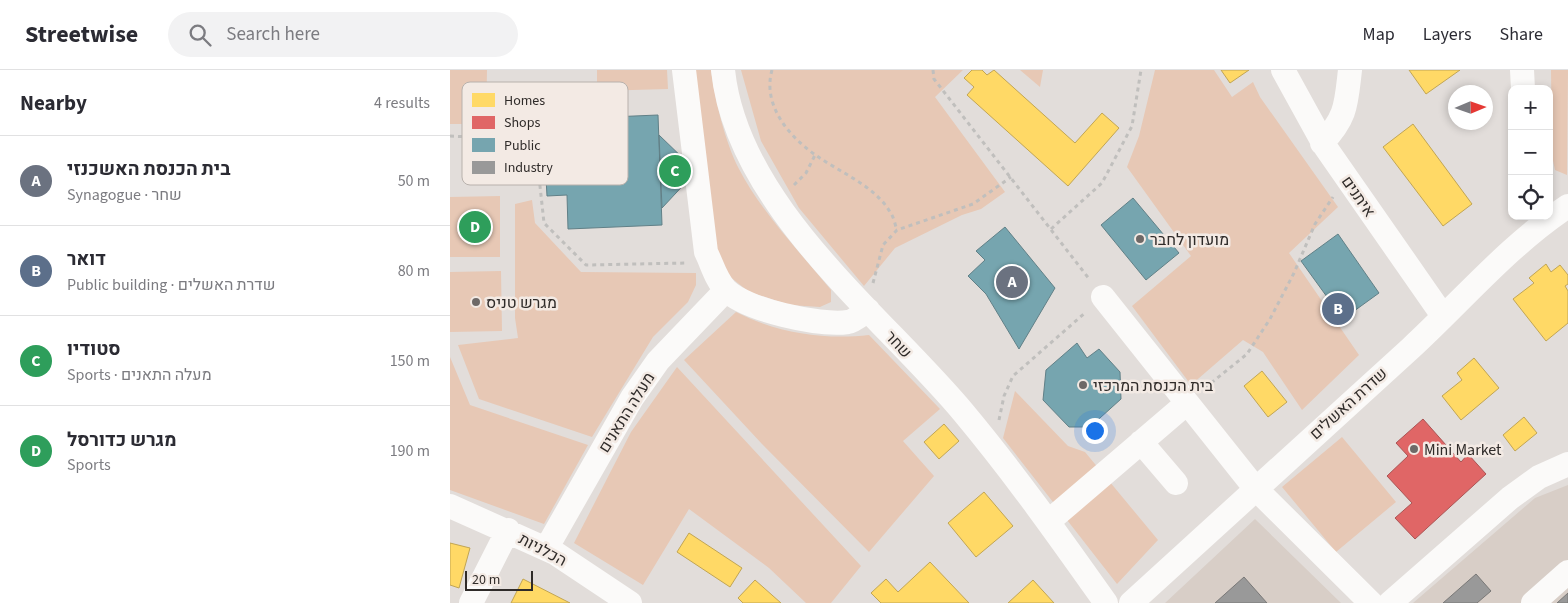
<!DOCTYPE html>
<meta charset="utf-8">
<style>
:root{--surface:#fff;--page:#f2f2f3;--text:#2b2b33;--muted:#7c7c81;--line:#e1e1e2;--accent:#6e6967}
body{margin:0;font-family:"Source Sans 3",Heebo,sans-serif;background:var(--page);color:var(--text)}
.controls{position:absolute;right:15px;top:15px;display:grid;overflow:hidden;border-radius:10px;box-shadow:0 2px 8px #0003}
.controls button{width:45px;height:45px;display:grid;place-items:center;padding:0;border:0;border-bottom:1px solid var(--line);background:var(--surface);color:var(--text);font:25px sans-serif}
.compass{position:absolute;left:998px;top:15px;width:45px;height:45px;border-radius:50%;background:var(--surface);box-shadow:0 2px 8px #0003;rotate:88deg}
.scale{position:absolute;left:15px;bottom:12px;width:68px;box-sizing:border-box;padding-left:5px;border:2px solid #2f2b29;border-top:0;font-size:14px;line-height:18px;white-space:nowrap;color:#2f2b29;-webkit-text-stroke:4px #f3eae4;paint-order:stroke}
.you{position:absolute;left:644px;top:360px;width:18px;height:18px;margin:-12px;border:4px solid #fff;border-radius:50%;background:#1a73e8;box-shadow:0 0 0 8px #1a73e833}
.badge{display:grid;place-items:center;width:32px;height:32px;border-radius:50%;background:var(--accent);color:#fff;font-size:16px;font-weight:700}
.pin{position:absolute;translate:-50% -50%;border:2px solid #fff;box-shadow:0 1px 5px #0006}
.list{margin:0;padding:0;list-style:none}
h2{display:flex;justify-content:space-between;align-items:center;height:65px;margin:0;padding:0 20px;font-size:21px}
h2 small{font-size:16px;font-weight:400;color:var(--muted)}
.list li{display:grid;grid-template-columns:32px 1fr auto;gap:15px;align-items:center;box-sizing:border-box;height:90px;padding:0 20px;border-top:1px solid var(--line)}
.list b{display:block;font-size:19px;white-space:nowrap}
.list p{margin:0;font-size:16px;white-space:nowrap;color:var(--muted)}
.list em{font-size:16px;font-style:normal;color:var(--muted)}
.icon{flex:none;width:28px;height:28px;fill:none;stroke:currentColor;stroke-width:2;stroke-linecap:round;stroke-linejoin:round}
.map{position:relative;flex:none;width:1118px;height:533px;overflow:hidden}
header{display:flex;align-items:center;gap:30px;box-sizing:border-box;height:70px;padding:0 25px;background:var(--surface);border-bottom:1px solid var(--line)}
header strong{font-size:24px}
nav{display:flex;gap:28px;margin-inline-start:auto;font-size:18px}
.search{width:350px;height:45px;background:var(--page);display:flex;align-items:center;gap:12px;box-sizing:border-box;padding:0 18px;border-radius:28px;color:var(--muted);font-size:19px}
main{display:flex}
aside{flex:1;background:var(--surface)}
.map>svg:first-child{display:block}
.built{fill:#d8cec7}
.green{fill:#e7c8b5}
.homes{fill:#ffd966;stroke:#c1a554}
.shops{fill:#e06666;stroke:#ab5454}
.public{fill:#76a5af;stroke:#618087}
.industry{fill:#999;stroke:#797877}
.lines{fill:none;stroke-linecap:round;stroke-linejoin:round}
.path{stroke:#c0bfbd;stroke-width:3;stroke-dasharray:4 4;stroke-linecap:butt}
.minor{stroke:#fbfaf9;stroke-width:24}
.poi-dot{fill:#6e6967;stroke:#f3eae4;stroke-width:2}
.labels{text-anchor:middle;stroke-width:5;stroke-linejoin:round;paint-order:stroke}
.street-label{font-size:16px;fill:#2f2b29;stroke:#f3eae4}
.poi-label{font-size:16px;fill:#2f2b29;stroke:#f3eae4;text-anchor:start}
.key{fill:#f3eae4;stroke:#b8b1ac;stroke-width:1}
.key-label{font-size:14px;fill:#2f2b29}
</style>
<header>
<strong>Streetwise</strong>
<div class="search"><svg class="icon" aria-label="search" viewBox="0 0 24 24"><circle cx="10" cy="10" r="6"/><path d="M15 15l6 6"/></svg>Search here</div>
<nav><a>Map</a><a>Layers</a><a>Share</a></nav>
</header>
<main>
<aside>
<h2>Nearby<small>4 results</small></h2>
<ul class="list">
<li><span class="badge" style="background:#6b7280">A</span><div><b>בית הכנסת האשכנזי</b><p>Synagogue · שחר</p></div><em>50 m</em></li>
<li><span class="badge" style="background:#5c6f8a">B</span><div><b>דואר</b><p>Public building · שדרת האשלים</p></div><em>80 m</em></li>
<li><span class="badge" style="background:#2e9e5b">C</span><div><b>סטודיו</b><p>Sports · מעלה התאנים</p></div><em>150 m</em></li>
<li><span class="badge" style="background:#2e9e5b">D</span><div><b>מגרש כדורסל</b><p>Sports</p></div><em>190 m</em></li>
</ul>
</aside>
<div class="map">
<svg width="1118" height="533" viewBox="0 0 1118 533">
<rect width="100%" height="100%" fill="#e2ddda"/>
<path class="built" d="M 1118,415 L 1118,533 L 963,533 L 1085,428 Z
M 805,449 L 891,533 L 715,533 Z"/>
<path class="green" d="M 0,0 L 37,0 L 36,54 L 0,54 Z
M 147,0 L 217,0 L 218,19 L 147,21 Z
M 243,0 L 261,0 C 265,30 275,72 289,99 C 312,143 349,181 381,220 L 381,232 L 370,237 L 340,235 L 299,222 L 279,206 L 263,176 Z
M 291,0 L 513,0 L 485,27 L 555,122 L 531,139 L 512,145 L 445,178 L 414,216 L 349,138 L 311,71 Z
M 570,0 L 593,0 L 590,17 Z
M 705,0 L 764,0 L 782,27 L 803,12 L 810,27 L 888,137 L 839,183 L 909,285 L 852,340 L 813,282 L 793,270 L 741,315 L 682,236 L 741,186 L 677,97 L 689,66 Z
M 1101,0 L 1118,0 L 1117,105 L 1105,100 L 1102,86 Z
M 50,126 L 50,187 L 0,187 L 0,127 Z
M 82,130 L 85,153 L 131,202 L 246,203 L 246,215 L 238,232 L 203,267 L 142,367 L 29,329 L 8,275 L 68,268 L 65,248 L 65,134 Z
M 51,201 L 52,261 L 0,262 L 0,202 Z
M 286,242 C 327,263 374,270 419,265 L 490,339 L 453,371 L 484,406 L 419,482 L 312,374 L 234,290 Z
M 0,287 L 20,335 L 138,375 L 94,454 L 0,420 Z
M 227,297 L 411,496 L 381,533 L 356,533 L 319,498 L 239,439 L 193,515 L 124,473 L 181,362 Z
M 565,321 L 618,376 L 635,382 L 708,470 L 667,514 L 553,368 Z
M 892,367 L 946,432 L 886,482 L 832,417 Z"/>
<path class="homes" d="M 522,0 L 532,0 L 537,5 L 544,0 L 625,73 L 652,43 L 669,58 L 618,116 L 517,25 L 524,17 L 514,8 Z
M 771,0 L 799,0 L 780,13 Z
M 959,0 L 1010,0 L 976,24 Z
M 963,54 L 1022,134 L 993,156 L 933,77 Z
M 1096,194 L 1101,202 L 1110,195 L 1118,205 L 1118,214 L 1115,216 L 1118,221 L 1118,253 L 1096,271 L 1063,229 L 1084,213 L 1079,208 Z
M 1024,288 L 1049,318 L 1011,350 L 992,326 L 1012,310 L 1007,303 Z
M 812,301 L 837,332 L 818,347 L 794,316 Z
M 1074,347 L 1087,363 L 1065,381 L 1053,365 Z
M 494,354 L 509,371 L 489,389 L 474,372 Z
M 534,422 L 563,456 L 526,487 L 498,453 Z
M 239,463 L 292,498 L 280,517 L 227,482 Z
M 0,473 L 20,478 L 9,518 L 0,515 Z
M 480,492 L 519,533 L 431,533 L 421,523 L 436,509 L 448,522 Z
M 73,509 L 120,533 L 61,533 Z
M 305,510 L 331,533 L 293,533 L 288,528 Z
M 583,510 L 604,533 L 558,533 Z"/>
<path class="shops" d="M 973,349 L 1011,392 L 1018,384 L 1036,404 L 965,469 L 945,448 L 962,433 L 937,406 L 958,386 L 946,373 Z"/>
<path class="public" d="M 208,45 L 212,155 L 118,159 L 117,125 L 97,126 L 95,90 L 114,90 L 113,49 Z
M 209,65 L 239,94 L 240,108 L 212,138 Z
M 683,128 L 729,183 L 696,210 L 651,155 Z
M 555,157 L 605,218 L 569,279 L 536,224 L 518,206 L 535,190 L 526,181 Z
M 888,164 L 929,223 L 893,249 L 851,191 Z
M 627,273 L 637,288 L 649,279 L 670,302 L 671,329 L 640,357 L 619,357 L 593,330 L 596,300 Z"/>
<path class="industry" d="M 1026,504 L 1041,521 L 1027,533 L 993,533 Z
M 794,507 L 817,533 L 765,533 Z
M 1118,523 L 1118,533 L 1107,533 Z"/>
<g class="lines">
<path class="path" d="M 322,0 C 312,35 339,67 367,86 C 391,103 425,116 440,142 C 444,147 445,155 447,160
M 483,0 L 484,9 L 640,210
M 0,66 L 82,70 L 86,79 L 94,153 L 136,195 L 237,193
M 344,115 L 356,103 L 365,85
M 601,159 L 652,113 L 682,56 L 691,0
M 423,213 L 433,175 L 447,160 L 523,134 L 561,107
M 755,318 L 797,284 L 820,249 L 844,203 L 865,154 L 883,127
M 549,350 L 554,326 L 563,306 L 636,242"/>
<path class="minor" d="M 234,0 L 256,182 C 262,194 266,210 276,220 C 296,240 369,256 398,252 C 404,251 412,244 418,240
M 273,0 C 287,136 431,244 513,342 C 564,403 610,468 656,533
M 833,0 L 876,78 L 993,246
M 1072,0 L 1073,19
M 872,73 C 897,47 896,34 900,0
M 653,227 L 805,418 L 921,533
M 691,372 L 726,413
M 0,436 L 105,483 L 180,533
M 598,452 L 737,333
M 96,479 L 182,328 L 208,291 L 276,220
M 21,533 L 58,460
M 681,533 C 774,448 867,363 961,278 C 1013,230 1059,175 1118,136
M 940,533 L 1060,428 L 1089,407 L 1118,394
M 1083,533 L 1118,502"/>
</g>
<g class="poi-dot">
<circle cx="690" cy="169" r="5"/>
<circle cx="26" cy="232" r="5"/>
<circle cx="633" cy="315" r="5"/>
<circle cx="964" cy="379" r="5"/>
</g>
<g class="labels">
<g class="street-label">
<text transform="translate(909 126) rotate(55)" y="6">איתנים</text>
<text transform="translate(449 274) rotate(47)" y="6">שחר</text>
<text transform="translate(898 333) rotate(-42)" y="6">שדרת האשלים</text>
<text transform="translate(176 342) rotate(-58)" y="6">מעלה התאנים</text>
<text transform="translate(93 479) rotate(28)" y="6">הכלניות</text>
</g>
<g class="poi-label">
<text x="700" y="175">מועדון לחבר</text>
<text x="36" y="238">מגרש טניס</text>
<text x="643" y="321">בית הכנסת המרכזי</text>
<text x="974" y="385">Mini Market</text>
</g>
</g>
<rect x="12" y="12" width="166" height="103" rx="8" class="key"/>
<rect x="22" y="23" width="23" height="14" fill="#ffd966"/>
<rect x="22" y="46" width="23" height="13" fill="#e06666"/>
<rect x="22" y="68" width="23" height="14" fill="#76a5af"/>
<rect x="22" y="91" width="23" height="13" fill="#999"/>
<g class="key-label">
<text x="54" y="35">Homes</text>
<text x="54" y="57">Shops</text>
<text x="54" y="80">Public</text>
<text x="54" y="102">Industry</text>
</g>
</svg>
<div class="controls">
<button>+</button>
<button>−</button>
<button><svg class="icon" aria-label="locate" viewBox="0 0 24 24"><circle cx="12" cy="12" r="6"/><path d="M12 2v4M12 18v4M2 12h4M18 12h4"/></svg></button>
</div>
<svg class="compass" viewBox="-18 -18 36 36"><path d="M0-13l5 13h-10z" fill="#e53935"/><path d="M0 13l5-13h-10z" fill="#7c7c81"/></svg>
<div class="scale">20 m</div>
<div class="you"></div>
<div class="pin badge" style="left:562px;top:212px;background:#6b7280">A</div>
<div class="pin badge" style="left:888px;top:239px;background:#5c6f8a">B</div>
<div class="pin badge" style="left:225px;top:101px;background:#2e9e5b">C</div>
<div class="pin badge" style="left:25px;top:157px;background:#2e9e5b">D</div>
</div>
</main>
